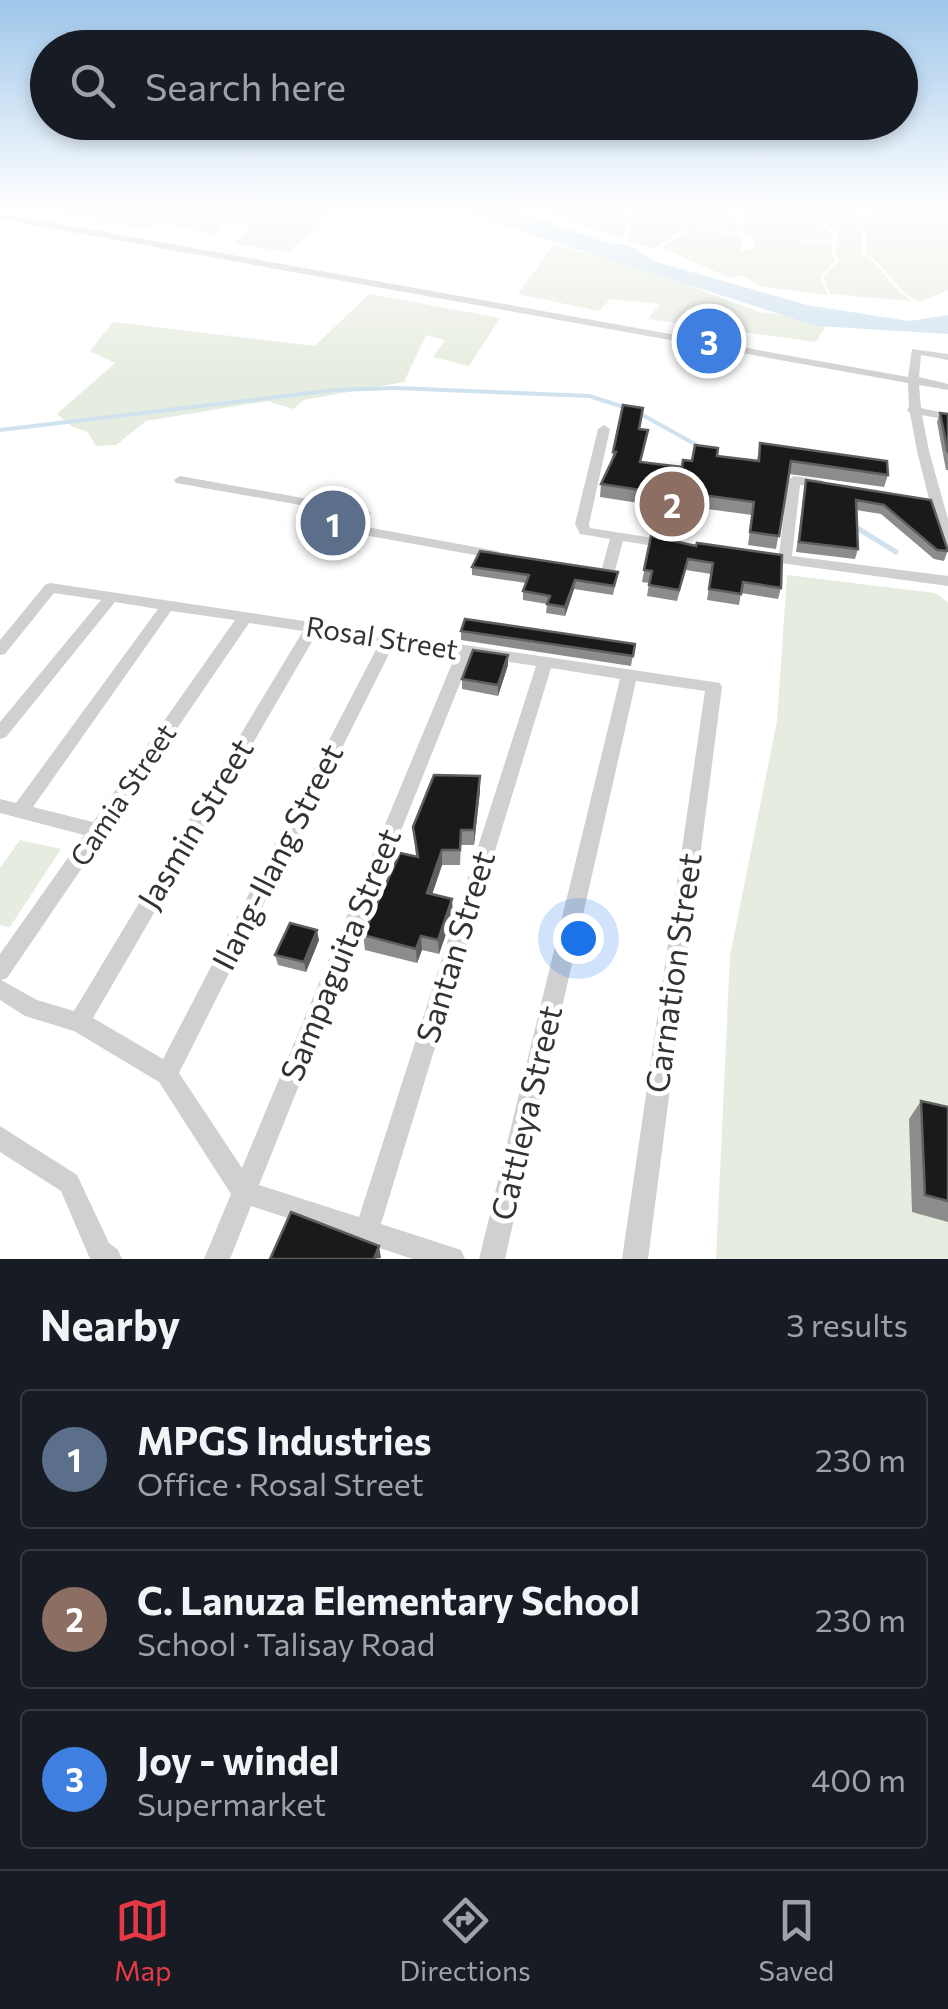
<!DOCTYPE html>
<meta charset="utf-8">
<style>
:root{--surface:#171b24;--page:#242831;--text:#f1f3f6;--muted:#9ea1a6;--line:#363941;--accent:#e63946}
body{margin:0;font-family:Commissioner,sans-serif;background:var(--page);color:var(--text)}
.you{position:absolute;left:578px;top:938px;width:35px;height:35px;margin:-25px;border:8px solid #fff;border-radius:50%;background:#1a73e8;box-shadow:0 0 0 15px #1a73e833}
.badge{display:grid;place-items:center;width:65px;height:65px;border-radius:50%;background:var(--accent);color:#fff;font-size:32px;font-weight:700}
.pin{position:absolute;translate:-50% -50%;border:5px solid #fff;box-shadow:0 2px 10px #0006}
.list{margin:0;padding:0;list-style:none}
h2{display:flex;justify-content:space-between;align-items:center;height:130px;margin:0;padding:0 40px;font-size:42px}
h2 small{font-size:32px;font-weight:400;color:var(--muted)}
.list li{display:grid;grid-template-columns:65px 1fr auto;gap:30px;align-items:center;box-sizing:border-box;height:140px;margin:0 20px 20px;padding:0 20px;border:2px solid var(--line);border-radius:10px}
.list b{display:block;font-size:38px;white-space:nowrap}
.list p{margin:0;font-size:32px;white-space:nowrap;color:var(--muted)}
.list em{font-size:32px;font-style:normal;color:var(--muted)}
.icon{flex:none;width:55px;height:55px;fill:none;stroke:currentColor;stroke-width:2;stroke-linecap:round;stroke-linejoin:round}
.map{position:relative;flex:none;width:948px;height:1259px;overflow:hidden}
.search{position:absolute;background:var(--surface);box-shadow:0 5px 15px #0003;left:30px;right:30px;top:30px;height:110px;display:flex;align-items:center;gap:25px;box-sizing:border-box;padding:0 35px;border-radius:55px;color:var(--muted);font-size:38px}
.sheet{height:610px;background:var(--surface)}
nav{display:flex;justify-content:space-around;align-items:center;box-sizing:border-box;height:140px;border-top:2px solid var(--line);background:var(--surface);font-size:28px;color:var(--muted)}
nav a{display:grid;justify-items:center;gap:5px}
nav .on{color:var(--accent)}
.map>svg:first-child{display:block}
.green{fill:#e6ecdf}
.water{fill:#cfe2ee}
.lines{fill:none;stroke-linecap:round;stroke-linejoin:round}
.stream-far1{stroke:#cfe2ee;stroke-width:4}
.stream{stroke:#cfe2ee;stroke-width:5}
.minor{fill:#d0d0d0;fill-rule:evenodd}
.wall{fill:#8c8c8c}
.shaded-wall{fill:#5f5f5f}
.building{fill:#1a1a1a;stroke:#5f5f5f;stroke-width:2.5}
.labels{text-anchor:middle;stroke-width:10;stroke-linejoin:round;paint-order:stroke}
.street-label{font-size:28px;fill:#333;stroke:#fff}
.near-street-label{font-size:32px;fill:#333;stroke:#fff}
</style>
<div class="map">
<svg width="948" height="1259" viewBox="0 0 948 1259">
<rect width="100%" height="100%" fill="#fff"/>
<path class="green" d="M 66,206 L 338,206 L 288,252 L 234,244 L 251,225 L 225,222 L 214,235 L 155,222 L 149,230 L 58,213 Z
M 528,206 L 630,206 L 629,223 L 621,239 Z
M 633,206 L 724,206 L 734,213 L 738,233 C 697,226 689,223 655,249 L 628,242 Z
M 730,206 L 861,206 L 863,210 L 854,212 L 871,213 L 865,206 L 906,206 L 903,211 L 906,212 L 910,206 L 948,206 L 948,290 L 919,302 C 895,290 889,268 866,254 L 866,235 L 855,224 L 862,235 L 862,254 C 886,269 888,287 913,301 L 830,294 L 823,276 L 839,261 L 835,251 L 838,235 L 828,223 L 819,223 L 834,236 L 826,242 L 745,234 L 739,213 Z
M 690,229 L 709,229 L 741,237 L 741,252 L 755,247 L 752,236 L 833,244 L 831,251 L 836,261 L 820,276 L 828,295 L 760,286 L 742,275 L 731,278 L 661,248 Z
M 553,245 L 638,266 L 759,312 L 829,321 L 816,342 L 648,319 L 660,304 L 610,299 L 599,311 L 518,294 Z
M 369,294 L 500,318 L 469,366 L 433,357 L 445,340 L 426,335 L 404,382 L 304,400 L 293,409 L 267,401 L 146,421 L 116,445 L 96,446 L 88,432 L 73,427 L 57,414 L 115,363 L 90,351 L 113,322 L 315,346 Z
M 787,575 L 935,593 L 948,602 L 948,1259 L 716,1259 L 730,956 L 777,721 Z
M 20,840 L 61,849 L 10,927 L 0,925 L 0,868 Z"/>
<path class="water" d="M 457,206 L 502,206 L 604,242 L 629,245 L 654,261 L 807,305 L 909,321 L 948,315 L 948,334 L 817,326 L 495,223 Z"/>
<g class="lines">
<path class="stream-far1" d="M 637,412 L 702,448
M 0,430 L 335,390 L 397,388 L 589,396 L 627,408"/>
<path class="stream" d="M 854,526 L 896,552"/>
<path class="minor" d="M 0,213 L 908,377 L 912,349 L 948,354 L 948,360 L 921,355 L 919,377 L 948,384 L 948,390 L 919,385 L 921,408 L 948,414 L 948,420 L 922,415 L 929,451 L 948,519 L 948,551 L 941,547 L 917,451 L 910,413 L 907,410 L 909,407 L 908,383 L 0,219 Z
M 604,425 L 610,429 L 589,524 L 590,528 L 666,540 L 673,544 L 666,548 L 623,541 L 614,574 L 607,578 L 588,574 L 586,571 L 593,567 L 602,568 L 610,539 L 580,534 L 575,524 L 598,429 Z
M 180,476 L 364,509 L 371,513 L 361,526 L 497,551 L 504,555 L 497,559 L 353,533 L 346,529 L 356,515 L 176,483 L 174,480 Z
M 794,476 L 821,480 L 827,484 L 821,488 L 800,485 L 792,556 L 948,576 L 948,586 L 759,560 L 757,557 L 759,554 L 779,555 L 788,480 Z
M 50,583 L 720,683 L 722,687 L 648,1259 L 622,1259 L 705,691 L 636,681 L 505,1259 L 479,1259 L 620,679 L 551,668 L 381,1224 L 461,1250 L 465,1259 L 413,1259 L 251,1206 L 230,1259 L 204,1259 L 231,1194 L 159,1082 L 74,1031 L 25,1016 L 0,1000 L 0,954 L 84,835 L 0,813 L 0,799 L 16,803 L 158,609 L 115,602 L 6,737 L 0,739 L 0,722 L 101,600 L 54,593 L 5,654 L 0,655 L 0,640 L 45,585 ZM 171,611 L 235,620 L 93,822 L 33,807 ZM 249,623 L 303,631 L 74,1011 L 37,1000 L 1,980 L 7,978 ZM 317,633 L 380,642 L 163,1059 L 93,1018 ZM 394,644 L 456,654 L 242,1168 L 179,1073 ZM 471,656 L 536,666 L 359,1217 L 259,1185 Z
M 0,1126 L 77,1175 L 109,1243 L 118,1250 L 122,1259 L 90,1259 L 61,1191 L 0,1152 Z"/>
</g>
<path class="wall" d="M 643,408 L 640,429 L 648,430 L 641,462 L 682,467 L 692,461 L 717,456 L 757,461 L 760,443 L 888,475 L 884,487 L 789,474 L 776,549 L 748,545 L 752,515 L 700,508 L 698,521 L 657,515 L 658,506 L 600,497 L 601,484 L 612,462 L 613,452 Z
M 940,413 L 948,414 L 948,470 L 946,470 L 937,422 Z
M 806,480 L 931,500 L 948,550 L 944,561 L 934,559 L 881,514 L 856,510 L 858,549 L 855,559 L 796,552 Z
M 651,536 L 781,588 L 778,599 L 741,593 L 739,605 L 707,600 L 711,574 L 686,570 L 677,601 L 647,596 L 649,583 L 642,582 Z
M 472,567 L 618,572 L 613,595 L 574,589 L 565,616 L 546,613 L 547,604 L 523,600 L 523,591 L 526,583 L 472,575 Z
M 461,631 L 635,644 L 631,666 L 461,640 Z
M 508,665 L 498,696 L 462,689 L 462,679 Z
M 480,791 L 474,845 L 461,845 L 460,865 L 442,865 L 432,894 L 453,914 L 439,954 L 422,950 L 417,963 L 365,950 L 363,935 L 416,856 L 413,827 Z
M 319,940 L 306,972 L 278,965 L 275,955 Z
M 921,1101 L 948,1107 L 948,1222 L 912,1212 L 909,1119 Z"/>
<path class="shaded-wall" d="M 575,580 L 574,589 L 565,616 L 565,607 Z
M 508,655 L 508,665 L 498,696 L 498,685 Z
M 480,776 L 480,791 L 474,845 L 474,830 Z
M 442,850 L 442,865 L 428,907 L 427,893 Z
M 452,899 L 453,914 L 439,954 L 438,940 Z
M 317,930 L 319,940 L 306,972 L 304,962 Z
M 421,936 L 422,950 L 417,963 L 416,949 Z
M 379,1246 L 381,1258 L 374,1259 Z"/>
<path class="building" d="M 623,405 L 643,408 L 639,429 L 648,430 L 640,462 L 682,467 L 683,460 L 692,461 L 695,445 L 718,448 L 717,456 L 759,461 L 760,443 L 887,461 L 888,475 L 791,461 L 779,536 L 750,532 L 754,502 L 702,495 L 700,508 L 659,502 L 661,493 L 601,484 L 616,452 L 613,452 Z
M 940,413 L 948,414 L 948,453 Z
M 806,480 L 931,500 L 948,551 L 937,550 L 884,505 L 856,500 L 858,549 L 799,542 Z
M 651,536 L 696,546 L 697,543 L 782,555 L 781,588 L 743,582 L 741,594 L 709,589 L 713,563 L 688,559 L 679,590 L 649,585 L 652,571 L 644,570 Z
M 480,551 L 618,572 L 614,586 L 575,580 L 565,607 L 547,604 L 550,596 L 523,591 L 529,575 L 472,567 Z
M 465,619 L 635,644 L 633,656 L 461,631 Z
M 473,650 L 508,655 L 498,685 L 462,679 Z
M 434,775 L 480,776 L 474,830 L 461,830 L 460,850 L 442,850 L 427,893 L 452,899 L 438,940 L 421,936 L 416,949 L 363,935 L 400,853 L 418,857 L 413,827 Z
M 290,923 L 317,930 L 304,962 L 275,955 Z
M 921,1101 L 948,1107 L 948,1201 L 925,1195 Z
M 291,1212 L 379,1246 L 374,1259 L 270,1259 Z"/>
<linearGradient id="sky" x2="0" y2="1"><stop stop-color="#9ec6ea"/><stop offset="0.54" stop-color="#fff"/><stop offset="1" stop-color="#fff" stop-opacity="0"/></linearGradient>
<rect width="948" height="383" fill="url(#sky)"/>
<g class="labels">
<g class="street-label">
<text transform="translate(382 638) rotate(9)" y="10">Rosal Street</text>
<text transform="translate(123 795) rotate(-56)" y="10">Camia Street</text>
</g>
<g class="near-street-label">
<text transform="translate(196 824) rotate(-59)" y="11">Jasmin Street</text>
<text transform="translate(278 857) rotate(-63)" y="11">Ilang-Ilang Street</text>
<text transform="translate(456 947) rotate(-73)" y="11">Santan Street</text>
<text transform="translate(341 955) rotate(-68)" y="11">Sampaguita Street</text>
<text transform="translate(674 973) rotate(-82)" y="11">Carnation Street</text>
<text transform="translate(527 1113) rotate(-77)" y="11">Cattleya Street</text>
</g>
</g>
</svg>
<div class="you"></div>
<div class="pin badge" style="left:333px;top:523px;background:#5c6f8a">1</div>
<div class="pin badge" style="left:672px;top:504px;background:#8d6e63">2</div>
<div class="pin badge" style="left:709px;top:341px;background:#3f7fe0">3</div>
<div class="search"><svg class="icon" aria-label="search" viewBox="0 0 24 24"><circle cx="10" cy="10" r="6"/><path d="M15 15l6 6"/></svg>Search here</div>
</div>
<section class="sheet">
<h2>Nearby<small>3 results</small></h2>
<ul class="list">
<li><span class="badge" style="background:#5c6f8a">1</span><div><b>MPGS Industries</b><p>Office · Rosal Street</p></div><em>230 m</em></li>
<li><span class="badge" style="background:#8d6e63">2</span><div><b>C. Lanuza Elementary School</b><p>School · Talisay Road</p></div><em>230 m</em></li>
<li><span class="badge" style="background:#3f7fe0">3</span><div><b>Joy - windel</b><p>Supermarket</p></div><em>400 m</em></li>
</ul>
</section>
<nav>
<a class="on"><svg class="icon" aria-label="map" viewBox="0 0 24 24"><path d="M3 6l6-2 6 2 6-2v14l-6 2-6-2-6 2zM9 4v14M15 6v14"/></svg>Map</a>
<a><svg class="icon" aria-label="directions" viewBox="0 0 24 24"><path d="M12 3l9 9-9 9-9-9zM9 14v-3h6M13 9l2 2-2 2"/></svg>Directions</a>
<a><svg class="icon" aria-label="saved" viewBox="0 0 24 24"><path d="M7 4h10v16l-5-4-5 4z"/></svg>Saved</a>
</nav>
